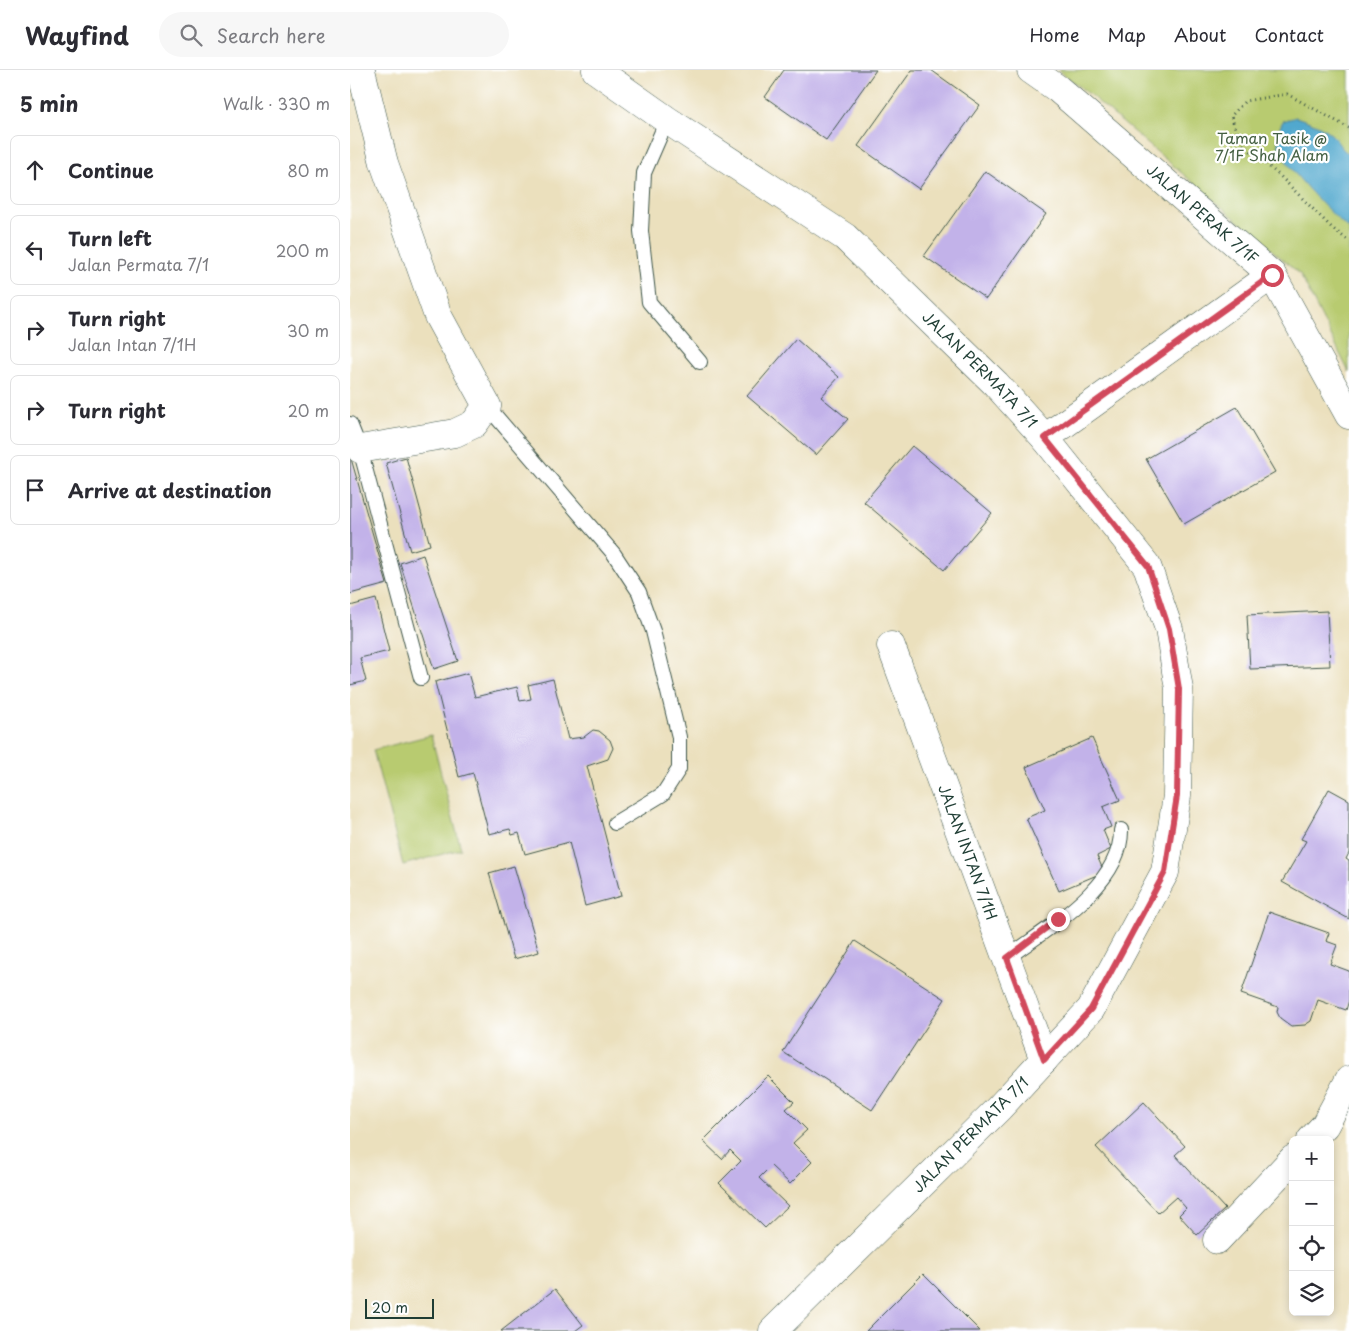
<!DOCTYPE html>
<meta charset="utf-8">
<style>
:root{--surface:#fff;--page:#f7f7f7;--text:#2b2b33;--muted:#7c7c81;--line:#e1e1e2}
body{margin:0;font-family:"Playpen Sans",sans-serif;background:var(--page);color:var(--text)}
.controls{position:absolute;right:15px;bottom:15px;display:grid;overflow:hidden;border-radius:8px;box-shadow:0 2px 8px #0003}
.controls button{width:45px;height:45px;display:grid;place-items:center;padding:0;border:0;border-bottom:1px solid var(--line);background:var(--surface);color:var(--text);font:25px sans-serif}
.scale{position:absolute;left:15px;bottom:12px;width:69px;box-sizing:border-box;padding-left:5px;border:2px solid #1f3d34;border-top:0;font-size:14px;line-height:18px;white-space:nowrap;color:#1f3d34;-webkit-text-stroke:4px #fff;paint-order:stroke}
.stop{position:absolute;width:15px;height:15px;margin:-11px;border:4px solid #d1495b;border-radius:50%;background:#fff}
.stop.end{background:#d1495b;border-color:#fff;box-shadow:0 1px 5px #0008}
.list{margin:0;padding:0;list-style:none}
h2{display:flex;justify-content:space-between;align-items:center;height:65px;margin:0;padding:0 20px;font-size:21px}
h2 small{font-size:16px;font-weight:400;color:var(--muted)}
.list li{display:grid;grid-template-columns:32px 1fr auto;gap:15px;align-items:center;box-sizing:border-box;height:70px;margin:0 10px 10px;padding:0 10px;border:1px solid var(--line);border-radius:8px}
.list b{display:block;font-size:19px;white-space:nowrap}
.list p{margin:0;font-size:16px;white-space:nowrap;color:var(--muted)}
.list em{font-size:16px;font-style:normal;color:var(--muted)}
.icon{flex:none;width:28px;height:28px;fill:none;stroke:currentColor;stroke-width:2;stroke-linecap:round;stroke-linejoin:round}
.map{position:relative;flex:none;width:999px;height:1261px;overflow:hidden}
header{display:flex;align-items:center;gap:30px;box-sizing:border-box;height:70px;padding:0 25px;background:var(--surface);border-bottom:1px solid var(--line)}
header strong{font-size:24px}
nav{display:flex;gap:28px;margin-inline-start:auto;font-size:18px}
.search{width:350px;height:45px;background:var(--page);display:flex;align-items:center;gap:12px;box-sizing:border-box;padding:0 18px;border-radius:28px;color:var(--muted);font-size:19px}
main{display:flex}
aside{flex:1;background:var(--surface)}
.map>svg:first-child{display:block}
.green{fill:#b8cb6f;stroke:#6c8452}
.water{fill:#51a8ce;stroke:#387281}
.building{fill:#c2b2e9}
.lines{fill:none;stroke-linecap:round;stroke-linejoin:round}
.service-casing{stroke:#3e5549;stroke-width:16}
.minor-casing{stroke:#3e5549;stroke-width:29}
.path{stroke:#3e5549;stroke-width:3;stroke-dasharray:1 4;stroke-linecap:butt}
.service{stroke:#fff;stroke-width:14}
.minor{stroke:#fff;stroke-width:28}
.route{stroke:#d1495b;stroke-width:6}
.labels{text-anchor:middle;stroke-width:4.5;stroke-linejoin:round;paint-order:stroke}
.park-label{font-size:15px;fill:#456043;stroke:#fff}
.street-label{font-size:15px;fill:#1f3d34;stroke:#fff}
</style>
<header>
<strong>Wayfind</strong>
<div class="search"><svg class="icon" aria-label="search" viewBox="0 0 24 24"><circle cx="10" cy="10" r="6"/><path d="M15 15l6 6"/></svg>Search here</div>
<nav><a>Home</a><a>Map</a><a>About</a><a>Contact</a></nav>
</header>
<main>
<aside>
<h2>5 min<small>Walk · 330 m</small></h2>
<ul class="list">
<li><svg class="icon" aria-label="ahead" viewBox="0 0 24 24"><path d="M12 20V5M6 11l6-6 6 6"/></svg><div><b>Continue</b></div><em>80 m</em></li>
<li><svg class="icon" aria-label="left" viewBox="0 0 24 24"><path d="M17 20v-9H6M10 6l-5 5 5 5"/></svg><div><b>Turn left</b><p>Jalan Permata 7/1</p></div><em>200 m</em></li>
<li><svg class="icon" aria-label="right" viewBox="0 0 24 24"><path d="M7 20v-9h11M14 6l5 5-5 5"/></svg><div><b>Turn right</b><p>Jalan Intan 7/1H</p></div><em>30 m</em></li>
<li><svg class="icon" aria-label="right" viewBox="0 0 24 24"><path d="M7 20v-9h11M14 6l5 5-5 5"/></svg><div><b>Turn right</b></div><em>20 m</em></li>
<li><svg class="icon" aria-label="arrive" viewBox="0 0 24 24"><path d="M6 21V4h12l-3 4 3 4H6"/></svg><div><b>Arrive at destination</b></div></li>
</ul>
</aside>
<div class="map">
<svg width="999" height="1261" viewBox="0 0 999 1261">
<rect width="100%" height="100%" fill="#fff"/>
<filter id="ink" filterUnits="userSpaceOnUse"><feTurbulence type="fractalNoise" baseFrequency=".02" numOctaves="2"/><feDisplacementMap in="SourceGraphic" scale="10" xChannelSelector="R" yChannelSelector="G"/><feConvolveMatrix kernelMatrix="1 2 1 2 8 2 1 2 1" color-interpolation-filters="sRGB"/></filter>
<filter id="wash" filterUnits="userSpaceOnUse"><feTurbulence type="fractalNoise" baseFrequency=".0096" numOctaves="4" result="noise"/><feDisplacementMap in="SourceGraphic" scale="20" xChannelSelector="R" yChannelSelector="G"/><feGaussianBlur stdDeviation="1.12" result="paint"/><feColorMatrix in="noise" values="0 0 0 0 0 0 0 0 0 0 0 0 0 0 0 0 0 1.4 0 .05"/><feComposite in="paint" operator="in"/></filter>
<g filter="url(#wash)">
<rect width="100%" height="100%" fill="#ebe0bd"/>
<path class="green" d="M 708,0 L 999,0 L 999,302 L 950,204 L 738,23 Z
M 81,665 L 111,779 L 53,795 L 23,680 Z"/>
<path class="water" d="M 946,47 C 960,52 972,55 983,66 C 989,73 991,79 999,84 L 999,159 C 980,143 936,99 929,77 C 926,68 929,58 933,51 Z"/>
<g id="blocks">
<path class="building" d="M 434,0 L 526,0 L 476,70 L 415,27 Z
M 562,0 L 581,0 L 630,35 L 569,119 L 508,76 Z
M 635,101 L 696,144 L 636,229 L 574,186 Z
M 446,269 L 489,307 L 471,327 L 498,349 L 466,385 L 397,326 Z
M 887,337 L 925,402 L 834,454 L 796,389 Z
M 562,376 L 642,443 L 594,500 L 514,432 Z
M 0,385 L 37,514 L 0,524 Z
M 56,387 L 80,475 L 60,481 L 36,393 Z
M 73,485 L 108,591 L 84,599 L 50,493 Z
M 26,529 L 39,581 L 10,588 L 16,611 L 0,615 L 0,536 Z
M 977,541 L 980,596 L 900,599 L 897,545 Z
M 118,603 L 125,627 L 167,617 L 170,631 L 181,629 L 178,615 L 203,609 L 218,669 L 234,667 L 243,660 L 249,661 L 260,670 L 263,678 L 258,689 L 237,696 L 271,826 L 235,836 L 219,772 L 175,784 L 169,763 L 162,765 L 160,759 L 139,764 L 123,703 L 109,707 L 85,612 Z
M 742,668 L 770,730 L 753,737 L 761,757 L 753,760 L 761,779 L 747,786 L 754,802 L 709,821 L 676,748 L 695,740 L 676,697 Z
M 979,719 L 999,730 L 999,783 L 996,789 L 999,791 L 999,849 L 932,812 L 956,771 L 951,769 Z
M 164,796 L 189,882 L 164,889 L 139,803 Z
M 919,842 L 979,863 L 976,871 L 987,875 L 980,894 L 999,901 L 999,930 L 996,940 L 968,930 L 961,951 L 955,955 L 941,956 L 930,948 L 927,942 L 928,937 L 891,924 Z
M 505,871 L 595,929 L 522,1040 L 433,982 Z
M 418,1006 L 444,1032 L 436,1039 L 457,1060 L 443,1073 L 462,1092 L 440,1114 L 421,1096 L 409,1108 L 438,1136 L 415,1158 L 369,1113 L 391,1091 L 380,1080 L 372,1089 L 353,1071 Z
M 794,1032 L 835,1076 L 825,1085 L 875,1139 L 847,1165 L 829,1145 L 836,1138 L 826,1127 L 808,1143 L 746,1077 Z
M 573,1204 L 630,1261 L 516,1261 Z
M 205,1219 L 233,1255 L 225,1261 L 151,1261 Z"/>
</g>
</g>
<g filter="url(#ink)">
<use href="#blocks" fill-opacity="0" stroke="#3e5549" stroke-width="1"/>
<g class="lines">
<defs>
<path id="service" d="M 317,50 L 294,103 L 291,161 L 299,232 L 350,292
M 137,336 L 264,484 L 289,522 L 303,561 L 329,667 L 329,699 L 313,724 L 265,753
M 0,354 L 10,379 L 71,608
M 657,888 C 697,858 772,816 771,760"/>
<g id="minor">
<path id="s1" d="M 246,0 L 317,50 L 495,167 L 646,314 L 695,368 L 797,496 L 819,559 L 829,619 L 827,726 L 815,802 L 741,939 L 649,1038 L 423,1261"/>
<path id="s2" d="M 681,0 L 708,19 L 922,205 L 999,345"/>
<path d="M 695,368 L 922,205"/>
<path d="M 10,379 L 105,363 L 124,354 L 137,336 L 88,246 L 34,93 L 11,0"/>
<path id="s3" d="M 541,576 L 694,990"/>
<path d="M 961,1070 L 975,1055 L 999,1010"/>
<path d="M 867,1170 L 943,1089"/>
</g>
</defs>
<use href="#service" class="service-casing"/>
<use href="#minor" class="minor-casing"/>
<path class="path" d="M 999,58 L 937,24 L 895,31 L 881,46 L 890,72 L 930,106 L 982,158 L 999,171"/>
<use href="#service" class="service"/>
<use href="#minor" class="minor"/>
</g>
</g>
<g class="lines" filter="url(#ink)">
<path class="route" d="M 708,849 L 657,888 L 694,990 L 741,939 L 815,802 L 827,726 L 829,619 L 819,559 L 798,496 L 695,368 L 922,205"/>
</g>
<g class="labels">
<g class="park-label">
<text x="922" y="74">Taman Tasik @<tspan x="922" dy="17">7/1F Shah Alam</tspan></text>
</g>
<g class="street-label">
<text dy="5" stroke="none"><textPath href="#s2" startOffset="224">JALAN PERAK 7/1F</textPath></text>
<text dy="5" stroke="none"><textPath href="#s1" startOffset="489">JALAN PERMATA 7/1</textPath></text>
<text dy="5" stroke="none"><textPath href="#s3" startOffset="220">JALAN INTAN 7/1H</textPath></text>
<text transform="translate(621 1065) rotate(-45)" y="5">JALAN PERMATA 7/1</text>
</g>
</g>
</svg>
<div class="controls">
<button>+</button>
<button>−</button>
<button><svg class="icon" aria-label="locate" viewBox="0 0 24 24"><circle cx="12" cy="12" r="6"/><path d="M12 2v4M12 18v4M2 12h4M18 12h4"/></svg></button>
<button><svg class="icon" aria-label="layers" viewBox="0 0 24 24"><path d="M12 4l9 5-9 5-9-5zM3 14l9 5 9-5"/></svg></button>
</div>
<div class="scale">20 m</div>
<div class="stop" style="left:922px;top:205px"></div>
<div class="stop end" style="left:708px;top:849px"></div>
</div>
</main>
